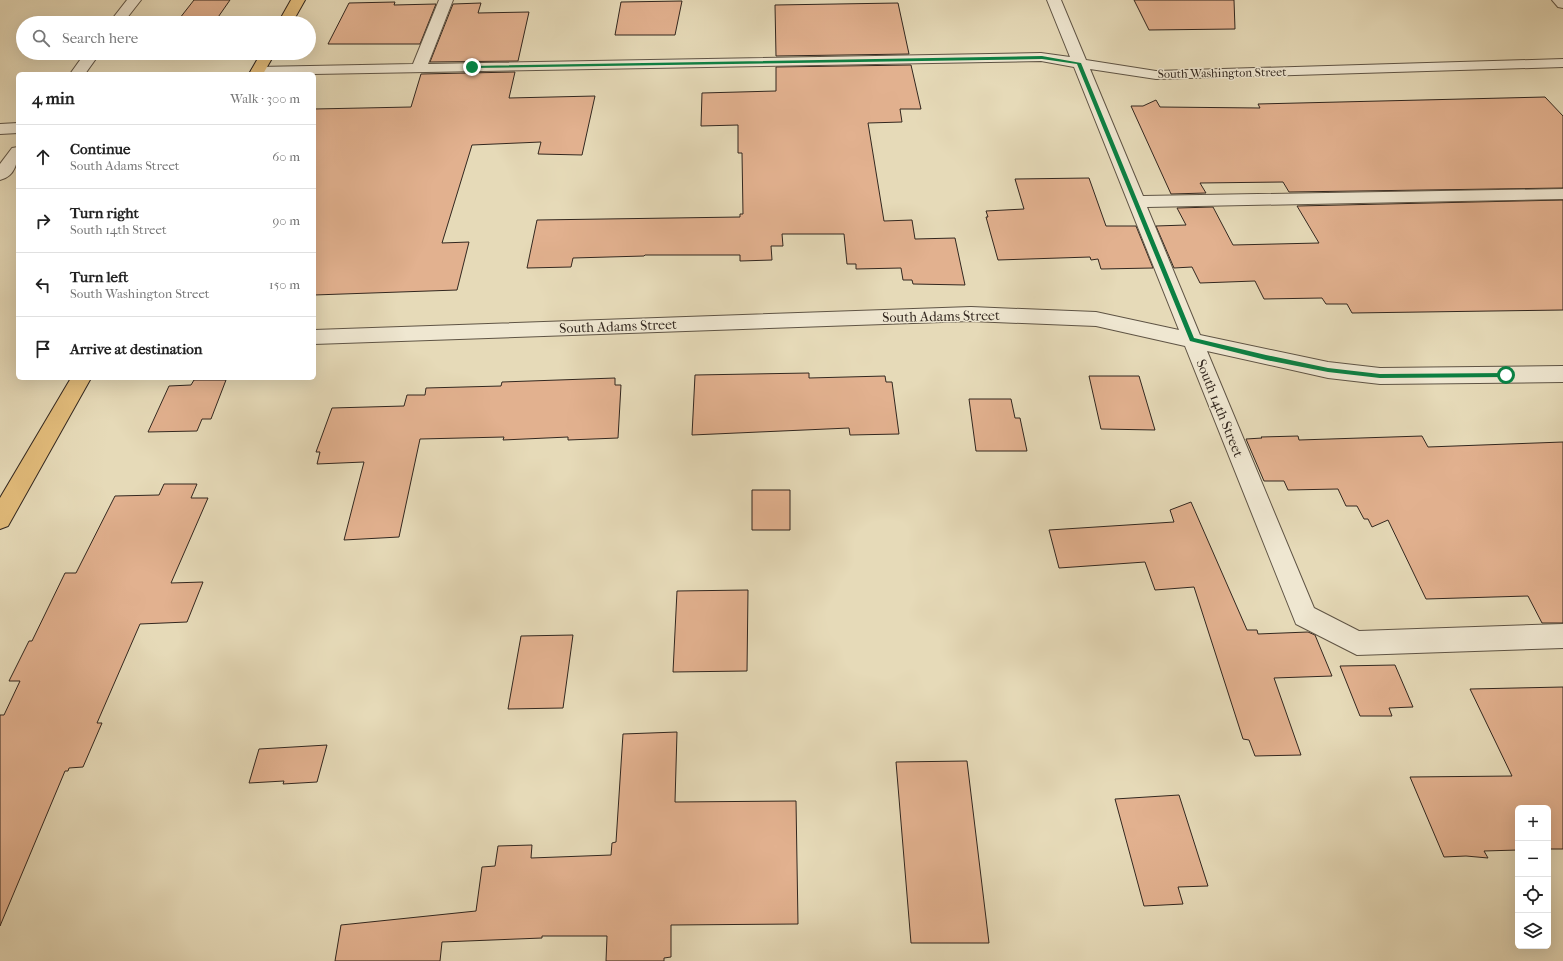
<!DOCTYPE html>
<meta charset="utf-8">
<style>
:root{--surface:#fff;--page:#f6f6f6;--text:#222;--muted:#767676;--line:#e0e0e0}
body{margin:0;font-family:"IM FELL French Canon",serif;background:var(--page);color:var(--text)}
.controls{position:absolute;right:12px;bottom:12px;display:grid;overflow:hidden;border-radius:6px;box-shadow:0 4px 16px #0002}
.controls button{width:36px;height:36px;display:grid;place-items:center;padding:0;border:0;border-bottom:1px solid var(--line);background:var(--surface);color:var(--text);font:20px sans-serif}
.stop{position:absolute;width:12px;height:12px;margin:-9px;border:3px solid #0b8043;border-radius:50%;background:#fff}
.stop.end{background:#0b8043;border-color:#fff;box-shadow:0 1px 4px #0008}
.list{margin:0;padding:0;list-style:none}
h2{display:flex;justify-content:space-between;align-items:center;height:52px;margin:0;padding:0 16px;font-size:17px}
h2 small{font-size:13px;font-weight:400;color:var(--muted)}
.list li{display:grid;grid-template-columns:26px 1fr auto;gap:12px;align-items:center;box-sizing:border-box;height:64px;padding:0 16px;border-top:1px solid var(--line)}
.list b{display:block;font-size:15px;white-space:nowrap}
.list p{margin:0;font-size:13px;white-space:nowrap;color:var(--muted)}
.list em{font-size:13px;font-style:normal;color:var(--muted)}
.icon{flex:none;width:22px;height:22px;fill:none;stroke:currentColor;stroke-width:2;stroke-linecap:round;stroke-linejoin:round}
.map{position:relative;flex:none;width:1563px;height:961px;overflow:hidden}
.search{position:absolute;background:var(--surface);box-shadow:0 4px 16px #0002;left:16px;top:16px;width:300px;height:44px;display:flex;align-items:center;gap:10px;box-sizing:border-box;padding:0 14px;border-radius:22px;color:var(--muted);font-size:15px}
.panel{position:absolute;background:var(--surface);box-shadow:0 4px 16px #0002;left:16px;top:72px;width:300px;height:308px;border-radius:6px}
.map>svg:first-child{display:block}
.building{fill:#e2b18f;stroke:#32271f}
.lines{fill:none;stroke-linecap:round;stroke-linejoin:round}
.minor-casing{stroke:#5f5445;stroke-width:2}
.major-casing{stroke:#32271f;stroke-width:2}
.minor{fill:#efe7d1;fill-rule:evenodd}
.major{fill:#e3bd7c;fill-rule:evenodd}
.route{fill:#0b8043}
.labels{text-anchor:middle;stroke-width:3;stroke-linejoin:round;paint-order:stroke}
.far-street-label{font-size:12px;fill:#32271f;stroke:#efe7d1}
.street-label{font-size:14px;fill:#32271f;stroke:#efe7d1}
</style>
<div class="map">
<svg width="1563" height="961" viewBox="0 0 1563 961">
<rect width="100%" height="100%" fill="#e6dab8"/>
<filter id="stains"><feTurbulence type="fractalNoise" baseFrequency=".005" numOctaves="4"/><feColorMatrix values="0 0 0 0 .2 0 0 0 0 .09 0 0 0 0 .02 0 0 0 .5 -.17"/></filter>
<radialGradient id="worn" r=".72"><stop offset=".6" stop-color="#630" stop-opacity="0"/><stop offset="1" stop-color="#630" stop-opacity=".3"/></radialGradient>
<path class="building" d="M 194,0 L 230,0 L 214,23 L 176,23 Z
M 1134,0 L 1234,0 L 1235,29 L 1149,30 Z
M 682,1 L 675,35 L 615,35 L 621,2 Z
M 395,2 L 394,5 L 436,4 L 420,44 L 328,44 L 349,3 Z
M 481,3 L 478,13 L 529,12 L 518,61 L 430,62 L 453,4 Z
M 898,3 L 909,54 L 776,56 L 775,5 Z
M 153,53 L 193,53 L 190,57 L 150,57 Z
M 911,65 L 921,109 L 900,109 L 902,122 L 868,123 L 884,221 L 912,220 L 915,239 L 955,238 L 965,285 L 913,284 L 912,280 L 903,280 L 901,268 L 856,269 L 856,264 L 847,264 L 844,234 L 782,234 L 783,246 L 771,246 L 772,260 L 740,261 L 740,255 L 645,255 L 644,256 L 573,258 L 571,267 L 527,268 L 537,220 L 740,217 L 740,214 L 743,214 L 742,153 L 738,153 L 738,125 L 701,126 L 702,93 L 776,91 L 776,67 Z
M 515,72 L 509,98 L 595,96 L 582,155 L 538,154 L 541,142 L 472,145 L 442,243 L 469,242 L 457,290 L 314,295 L 314,109 L 411,107 L 421,74 Z
M 1545,97 L 1563,116 L 1563,188 L 1289,192 L 1283,182 L 1200,183 L 1206,193 L 1171,194 L 1131,106 L 1143,106 L 1156,100 L 1160,107 L 1260,108 L 1258,104 Z
M 1089,178 L 1106,226 L 1136,226 L 1153,268 L 1101,269 L 1098,259 L 1091,260 L 1090,257 L 998,260 L 986,217 L 988,217 L 986,211 L 1024,209 L 1015,179 Z
M 1563,200 L 1563,310 L 1352,313 L 1347,304 L 1326,304 L 1322,298 L 1264,299 L 1255,281 L 1200,283 L 1192,267 L 1174,268 L 1156,226 L 1186,225 L 1177,208 L 1213,207 L 1233,245 L 1319,243 L 1297,206 Z
M 809,373 L 809,378 L 885,376 L 886,382 L 892,382 L 899,434 L 850,435 L 849,428 L 692,435 L 695,375 Z
M 1089,376 L 1139,376 L 1155,430 L 1101,429 Z
M 615,378 L 615,385 L 621,385 L 618,438 L 568,440 L 568,437 L 503,440 L 504,437 L 420,439 L 399,537 L 344,540 L 364,462 L 317,464 L 320,452 L 316,452 L 332,408 L 404,406 L 407,395 L 425,395 L 426,388 L 501,386 L 502,382 Z
M 194,380 L 226,380 L 211,419 L 202,419 L 197,431 L 148,432 L 169,386 L 191,385 Z
M 969,399 L 1011,399 L 1015,418 L 1020,418 L 1027,451 L 976,451 Z
M 1298,436 L 1299,440 L 1422,436 L 1428,447 L 1563,442 L 1563,623 L 1542,623 L 1528,596 L 1426,599 L 1388,520 L 1372,527 L 1368,519 L 1364,519 L 1357,506 L 1346,506 L 1338,489 L 1288,490 L 1284,481 L 1264,481 L 1246,439 L 1262,438 L 1261,437 Z
M 164,484 L 197,484 L 191,498 L 208,498 L 171,583 L 203,582 L 187,622 L 140,624 L 97,723 L 102,723 L 83,767 L 69,768 L 68,771 L 65,771 L 0,926 L 0,715 L 4,715 L 20,681 L 9,681 L 29,641 L 32,641 L 65,573 L 76,573 L 115,496 L 159,495 Z
M 752,490 L 790,490 L 790,530 L 752,530 Z
M 1191,502 L 1247,630 L 1257,630 L 1258,634 L 1308,632 L 1315,635 L 1332,676 L 1274,678 L 1301,755 L 1255,756 L 1249,740 L 1243,739 L 1194,587 L 1155,590 L 1145,562 L 1059,568 L 1049,530 L 1174,522 L 1170,510 Z
M 748,590 L 747,671 L 673,672 L 677,591 Z
M 573,635 L 563,708 L 508,709 L 521,636 Z
M 1395,665 L 1413,707 L 1389,708 L 1392,716 L 1360,716 L 1340,666 Z
M 1563,687 L 1563,849 L 1548,849 L 1548,808 L 1518,808 L 1518,850 L 1484,851 L 1488,858 L 1466,856 L 1444,857 L 1410,777 L 1512,776 L 1470,689 Z
M 677,732 L 675,802 L 796,801 L 798,924 L 671,925 L 671,957 L 664,958 L 664,961 L 606,961 L 607,936 L 542,936 L 542,938 L 442,942 L 440,961 L 335,961 L 341,925 L 476,911 L 482,867 L 495,866 L 498,846 L 532,845 L 531,858 L 611,855 L 612,843 L 616,842 L 623,734 Z
M 327,745 L 317,782 L 283,784 L 284,781 L 249,783 L 259,749 Z
M 967,761 L 989,943 L 911,943 L 896,762 Z
M 1179,795 L 1208,886 L 1178,887 L 1183,904 L 1144,906 L 1115,799 Z"/>
<g class="lines">
<defs>
<path id="minor" d="M 127,0 L 141,0 L 123,23 L 109,23 Z
M 439,0 L 453,0 L 428,64 L 1041,53 L 1070,57 L 1047,0 L 1061,0 L 1086,60 L 1156,71 L 1563,59 L 1563,67 L 1156,79 L 1090,69 L 1143,196 L 1563,189 L 1563,199 L 1147,207 L 1200,335 L 1328,362 L 1380,368 L 1563,366 L 1563,382 L 1380,384 L 1328,378 L 1207,351 L 1314,608 L 1359,631 L 1563,624 L 1563,648 L 1357,655 L 1296,624 L 1185,346 L 1096,326 L 971,321 L 314,344 L 314,330 L 971,307 L 1096,312 L 1179,330 L 1074,67 L 1041,61 L 314,74 L 253,74 L 251,71 L 253,68 L 258,67 L 413,64 Z
M 1552,0 L 1563,0 L 1563,8 L 1558,7 Z
M 85,53 L 100,53 L 85,74 L 70,74 Z
M 18,123 L 18,133 L 0,134 L 0,124 Z
M 18,147 C 18,161 16,176 0,180 L 0,164 L 12,148 Z"/>
<path id="major" d="M 291,0 L 305,0 L 292,23 L 278,23 Z
M 261,53 L 275,53 L 263,74 L 249,74 Z
M 71,378 L 91,378 L 8,526 L 0,529 L 0,498 Z"/>
</defs>
<use href="#minor" class="minor-casing"/>
<use href="#major" class="major-casing"/>
<use href="#minor" class="minor"/>
<use href="#major" class="major"/>
</g>
<path class="route" d="M 1042,56 L 1081,63 L 1194,338 L 1266,355 L 1328,368 L 1380,374 L 1506,373 L 1509,375 L 1508,377 L 1380,378 L 1328,372 L 1266,360 L 1190,341 L 1077,64 L 1042,59 L 472,68 L 470,67 L 472,66 Z"/>
<g class="labels">
<g class="far-street-label">
<text transform="translate(1222 73) rotate(-1)" y="4">South Washington Street</text>
</g>
<g class="street-label">
<text transform="translate(941 316) rotate(-1)" y="5">South Adams Street</text>
<text transform="translate(618 326) rotate(-2)" y="5">South Adams Street</text>
<text transform="translate(1220 408) rotate(68)" y="5">South 14th Street</text>
</g>
</g>
<rect width="100%" height="100%" filter="url(#stains)"/>
<rect width="100%" height="100%" fill="url(#worn)"/>
</svg>
<div class="controls">
<button>+</button>
<button>−</button>
<button><svg class="icon" aria-label="locate" viewBox="0 0 24 24"><circle cx="12" cy="12" r="6"/><path d="M12 2v4M12 18v4M2 12h4M18 12h4"/></svg></button>
<button><svg class="icon" aria-label="layers" viewBox="0 0 24 24"><path d="M12 4l9 5-9 5-9-5zM3 14l9 5 9-5"/></svg></button>
</div>
<div class="stop" style="left:1506px;top:375px"></div>
<div class="stop end" style="left:472px;top:67px"></div>
<div class="search"><svg class="icon" aria-label="search" viewBox="0 0 24 24"><circle cx="10" cy="10" r="6"/><path d="M15 15l6 6"/></svg>Search here</div>
<section class="panel">
<h2>4 min<small>Walk · 300 m</small></h2>
<ul class="list">
<li><svg class="icon" aria-label="ahead" viewBox="0 0 24 24"><path d="M12 20V5M6 11l6-6 6 6"/></svg><div><b>Continue</b><p>South Adams Street</p></div><em>60 m</em></li>
<li><svg class="icon" aria-label="right" viewBox="0 0 24 24"><path d="M7 20v-9h11M14 6l5 5-5 5"/></svg><div><b>Turn right</b><p>South 14th Street</p></div><em>90 m</em></li>
<li><svg class="icon" aria-label="left" viewBox="0 0 24 24"><path d="M17 20v-9H6M10 6l-5 5 5 5"/></svg><div><b>Turn left</b><p>South Washington Street</p></div><em>150 m</em></li>
<li><svg class="icon" aria-label="arrive" viewBox="0 0 24 24"><path d="M6 21V4h12l-3 4 3 4H6"/></svg><div><b>Arrive at destination</b></div></li>
</ul>
</section>
</div>
